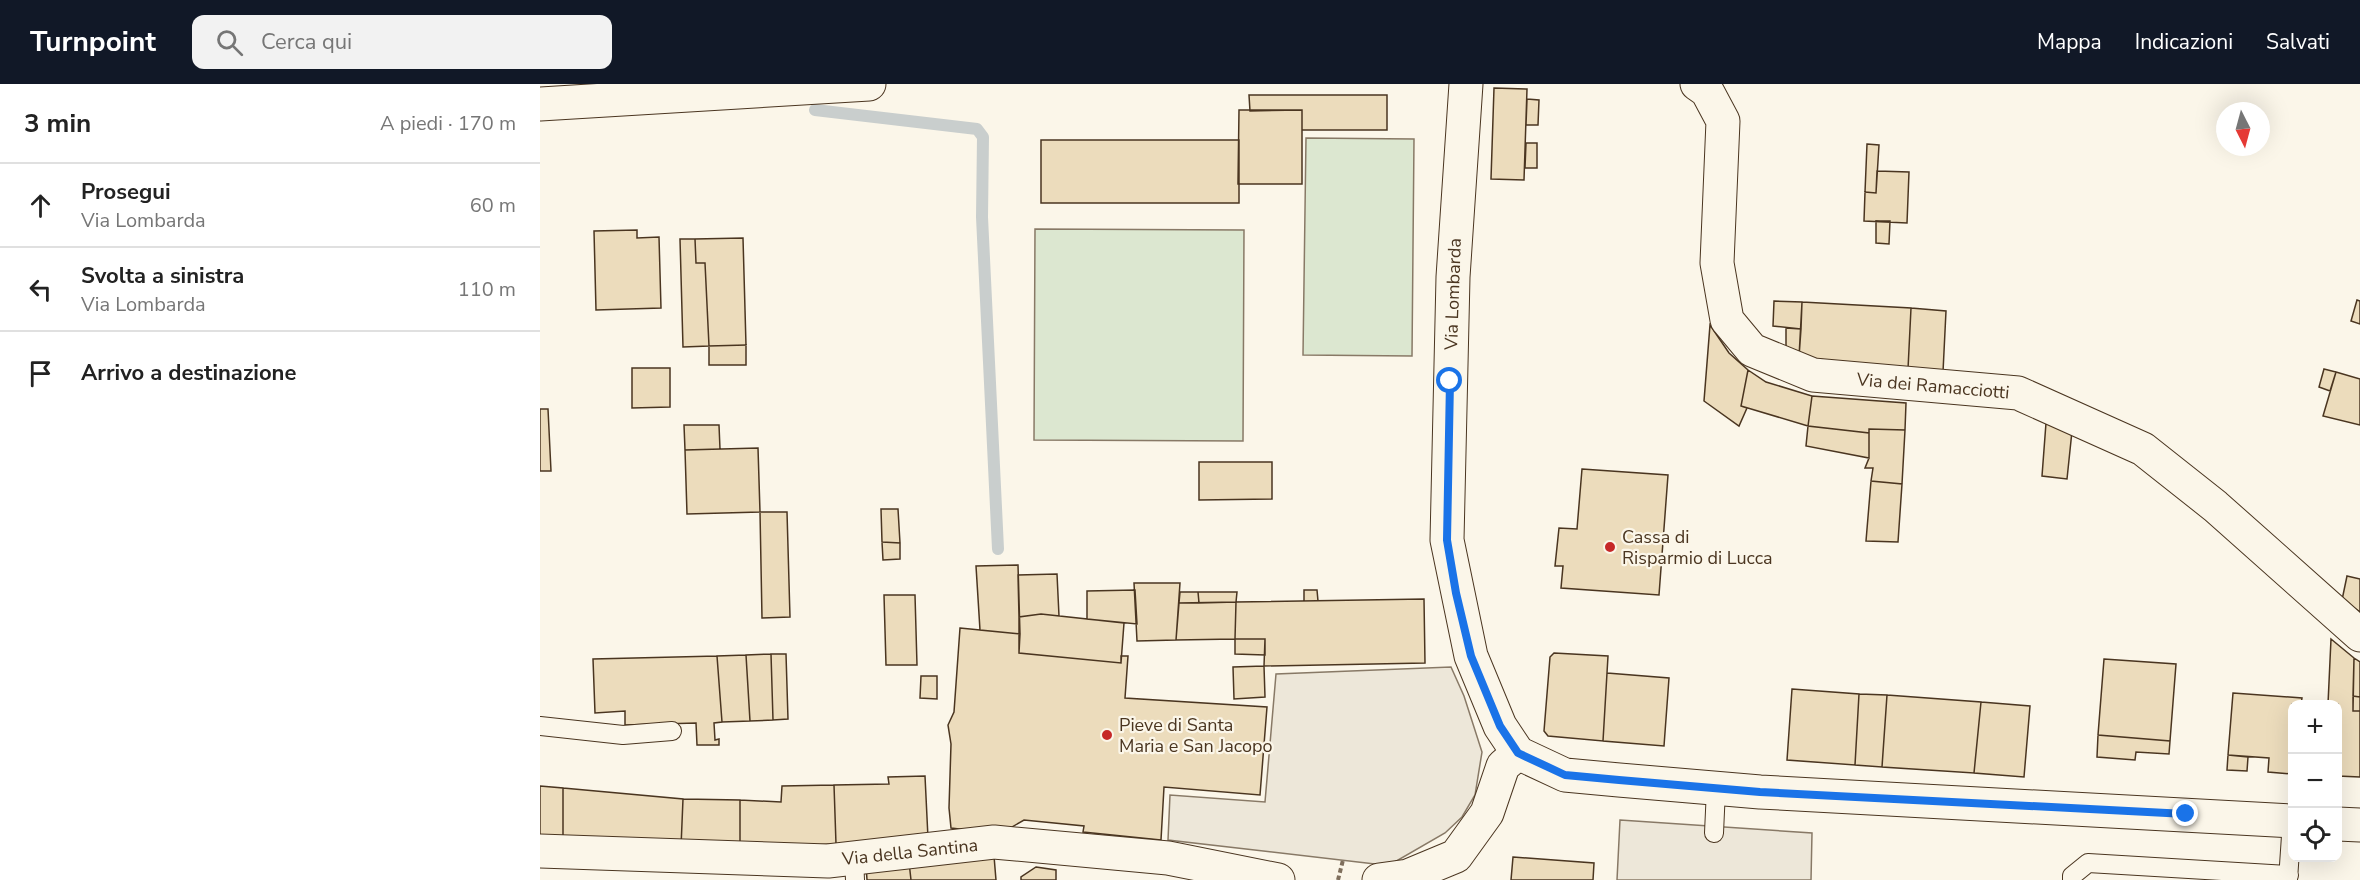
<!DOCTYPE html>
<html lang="it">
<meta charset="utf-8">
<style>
:root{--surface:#fff;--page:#f2f2f2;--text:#222;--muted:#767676;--line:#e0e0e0;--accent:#111827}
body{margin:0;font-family:"Nunito Sans",sans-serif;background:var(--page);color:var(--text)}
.controls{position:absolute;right:18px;bottom:18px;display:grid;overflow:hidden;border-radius:12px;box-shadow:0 6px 24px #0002}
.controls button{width:54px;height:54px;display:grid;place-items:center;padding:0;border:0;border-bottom:2px solid var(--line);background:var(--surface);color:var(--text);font:30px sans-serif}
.compass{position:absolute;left:1676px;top:18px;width:54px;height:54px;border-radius:50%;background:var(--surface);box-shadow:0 6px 24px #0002;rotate:174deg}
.stop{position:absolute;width:18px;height:18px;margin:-14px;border:4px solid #1a73e8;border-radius:50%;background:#fff}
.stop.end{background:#1a73e8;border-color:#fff;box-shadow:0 2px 6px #0008}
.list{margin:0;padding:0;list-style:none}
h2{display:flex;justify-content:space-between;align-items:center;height:78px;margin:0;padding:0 24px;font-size:26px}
h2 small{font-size:20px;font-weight:400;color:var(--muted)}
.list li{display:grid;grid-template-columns:39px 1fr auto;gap:18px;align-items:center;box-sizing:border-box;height:84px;padding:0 24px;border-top:2px solid var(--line)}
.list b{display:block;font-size:22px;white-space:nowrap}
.list p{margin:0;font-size:20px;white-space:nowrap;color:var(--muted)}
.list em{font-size:20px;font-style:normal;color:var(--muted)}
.icon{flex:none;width:33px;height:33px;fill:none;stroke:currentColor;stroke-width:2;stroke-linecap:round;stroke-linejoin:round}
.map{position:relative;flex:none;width:1820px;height:796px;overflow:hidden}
header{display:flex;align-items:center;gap:36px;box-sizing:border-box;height:84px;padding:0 30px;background:var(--accent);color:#fff}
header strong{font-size:28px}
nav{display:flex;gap:33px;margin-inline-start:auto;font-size:21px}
.search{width:420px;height:54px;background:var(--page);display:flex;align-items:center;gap:15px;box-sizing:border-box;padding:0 21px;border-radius:12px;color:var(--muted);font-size:22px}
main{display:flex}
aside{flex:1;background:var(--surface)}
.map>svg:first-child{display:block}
.green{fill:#dce7d0;stroke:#887966;stroke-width:1.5}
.parking{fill:#ede7d9;stroke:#887966;stroke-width:1.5}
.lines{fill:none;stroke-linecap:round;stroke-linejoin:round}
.stream{stroke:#c9cecd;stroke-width:12}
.building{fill:#ecdcbc;stroke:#4a3520;stroke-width:1.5}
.service-casing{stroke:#4a3520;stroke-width:20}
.minor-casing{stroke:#4a3520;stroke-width:35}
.tertiary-casing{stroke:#4a3520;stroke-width:35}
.path{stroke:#7f6f5c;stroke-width:4;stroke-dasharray:4.5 3;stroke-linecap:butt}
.service{stroke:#fbf6e9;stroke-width:18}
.minor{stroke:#fbf6e9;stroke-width:33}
.tertiary{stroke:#fbf6e9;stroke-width:33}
.route{stroke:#1a73e8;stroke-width:8}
.poi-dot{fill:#c62828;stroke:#fbf6e9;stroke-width:2}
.labels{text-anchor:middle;stroke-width:4.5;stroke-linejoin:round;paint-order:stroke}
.street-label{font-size:18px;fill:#4a3520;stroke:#fbf6e9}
.poi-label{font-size:18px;fill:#4a3520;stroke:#fbf6e9;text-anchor:start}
</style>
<header>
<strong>Turnpoint</strong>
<div class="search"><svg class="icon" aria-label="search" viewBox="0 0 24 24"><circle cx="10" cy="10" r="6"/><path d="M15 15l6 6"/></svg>Cerca qui</div>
<nav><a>Mappa</a><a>Indicazioni</a><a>Salvati</a></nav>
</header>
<main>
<aside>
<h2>3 min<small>A piedi · 170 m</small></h2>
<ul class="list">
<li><svg class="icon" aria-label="ahead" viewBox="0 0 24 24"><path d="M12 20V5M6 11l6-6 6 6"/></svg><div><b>Prosegui</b><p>Via Lombarda</p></div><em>60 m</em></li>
<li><svg class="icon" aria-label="left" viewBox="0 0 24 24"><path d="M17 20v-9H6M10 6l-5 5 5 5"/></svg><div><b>Svolta a sinistra</b><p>Via Lombarda</p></div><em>110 m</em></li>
<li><svg class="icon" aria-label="arrive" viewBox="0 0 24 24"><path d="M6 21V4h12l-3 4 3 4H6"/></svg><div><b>Arrivo a destinazione</b></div></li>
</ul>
</aside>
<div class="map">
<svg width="1820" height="796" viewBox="0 0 1820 796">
<rect width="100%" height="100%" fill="#fbf6e9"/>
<path class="green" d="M 766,54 L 874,55 L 872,272 L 763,271 Z
M 495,145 L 704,146 L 703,357 L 494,356 Z"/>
<path class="parking" d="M 911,583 L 924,612 L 942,668 L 935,711 L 922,733 L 905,749 L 853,779 L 835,780 L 628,756 L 630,711 L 725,718 L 736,590 Z
M 1080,736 L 1272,749 L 1271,796 L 1077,796 Z"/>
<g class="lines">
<path class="stream" d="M 275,26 L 437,45 L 443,53 L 442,133 L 458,465"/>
</g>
<path class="building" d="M 954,4 L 987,5 L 984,96 L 951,95 Z
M 709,11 L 847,11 L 847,46 L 762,46 L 762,26 L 710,27 Z
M 987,15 L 999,16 L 998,41 L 986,41 Z
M 699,26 L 762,26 L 762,100 L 698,100 Z
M 501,56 L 699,56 L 699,119 L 501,119 Z
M 986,59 L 997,59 L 997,84 L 985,84 Z
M 1327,60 L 1339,61 L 1336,109 L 1325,108 Z
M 1337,87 L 1369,88 L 1367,139 L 1324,137 L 1325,108 L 1336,109 Z
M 1336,137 L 1350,137 L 1349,160 L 1336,159 Z
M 97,146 L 97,154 L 119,153 L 121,224 L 56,226 L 54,147 Z
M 203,154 L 206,261 L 169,262 L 165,179 L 156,179 L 155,155 Z
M 140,155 L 155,155 L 156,179 L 165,179 L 169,262 L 143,263 Z
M 1817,216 L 1820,217 L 1820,240 L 1811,237 Z
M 1234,217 L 1262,218 L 1261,245 L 1233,242 Z
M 1262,218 L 1371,224 L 1368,285 L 1259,273 Z
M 1371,224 L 1406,227 L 1403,288 L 1368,285 Z
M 1170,241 L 1189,269 L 1208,286 L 1201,322 L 1207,324 L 1199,342 L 1164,317 Z
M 1246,244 L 1261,245 L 1259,273 L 1246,268 Z
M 206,261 L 206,281 L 169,281 L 169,262 Z
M 92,284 L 130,284 L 130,323 L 92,324 Z
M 1784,285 L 1796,288 L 1790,307 L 1779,303 Z
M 1208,286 L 1226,298 L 1272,312 L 1268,342 L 1201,322 Z
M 1796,288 L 1820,295 L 1820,341 L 1783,332 Z
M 1272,312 L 1366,319 L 1365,346 L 1329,345 L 1329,349 L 1268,342 Z
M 0,325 L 8,325 L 11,387 L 0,387 Z
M 1506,339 L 1532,347 L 1527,395 L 1502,392 Z
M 144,341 L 179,341 L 180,365 L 145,366 Z
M 1268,342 L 1329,349 L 1329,374 L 1266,362 Z
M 1329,345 L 1365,346 L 1362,400 L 1331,397 L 1333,384 L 1325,384 L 1329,374 Z
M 218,364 L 220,428 L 147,430 L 145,366 Z
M 659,378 L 732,378 L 732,415 L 659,416 Z
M 1042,385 L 1128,391 L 1119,511 L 1021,504 L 1023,482 L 1015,482 L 1019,444 L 1037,445 Z
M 1331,397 L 1362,400 L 1358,458 L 1326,457 Z
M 341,425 L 358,425 L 360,459 L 342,458 Z
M 220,428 L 247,428 L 250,533 L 222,534 Z
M 342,458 L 360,459 L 360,475 L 343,476 Z
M 478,481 L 480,550 L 440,546 L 436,482 Z
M 517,490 L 519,532 L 501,530 L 479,533 L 478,491 Z
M 1807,492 L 1820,495 L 1820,528 L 1802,516 Z
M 594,499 L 640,499 L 636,556 L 597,557 Z
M 595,506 L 597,540 L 547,535 L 547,507 Z
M 764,506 L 777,506 L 778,517 L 764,517 Z
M 640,508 L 658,508 L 659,519 L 639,519 Z
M 658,508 L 697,508 L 696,518 L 659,519 Z
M 344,511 L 375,511 L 377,581 L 346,581 Z
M 884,515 L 885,579 L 724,582 L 725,555 L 695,555 L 696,518 Z
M 696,518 L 695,555 L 636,556 L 639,519 Z
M 501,530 L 584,539 L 581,579 L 479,569 L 479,533 Z
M 420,544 L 480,550 L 479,569 L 581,579 L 581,572 L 588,572 L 585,614 L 727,623 L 720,711 L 624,703 L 621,756 L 543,748 L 544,742 L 484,736 L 460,750 L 411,744 L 409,724 L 411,660 L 408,641 L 414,628 Z
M 695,555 L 725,555 L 725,571 L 695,570 Z
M 1791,555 L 1814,574 L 1813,627 L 1820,627 L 1820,693 L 1798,692 L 1798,620 L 1788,620 Z
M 1014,569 L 1068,572 L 1063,657 L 1008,652 L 1004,647 L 1010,573 Z
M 231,570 L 233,636 L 210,637 L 206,571 Z
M 231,570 L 246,570 L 248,635 L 233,636 Z
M 206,571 L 210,637 L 182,638 L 177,572 Z
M 177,572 L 182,638 L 174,639 L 175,656 L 179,655 L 179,661 L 157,661 L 156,639 L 85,641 L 85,627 L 55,629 L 53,575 Z
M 1814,574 L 1820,578 L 1820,613 L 1813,612 Z
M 1564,575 L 1636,580 L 1630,657 L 1558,651 Z
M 724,582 L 725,613 L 694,615 L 693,583 Z
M 1067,589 L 1129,594 L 1124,662 L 1063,657 Z
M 381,592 L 397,592 L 397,615 L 380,614 Z
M 1252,605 L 1319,610 L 1315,681 L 1247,676 Z
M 1693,609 L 1762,614 L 1761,620 L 1752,620 L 1752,690 L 1728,688 L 1729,674 L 1688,671 Z
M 1319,610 L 1347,611 L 1342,683 L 1315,681 Z
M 1347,611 L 1441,618 L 1434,689 L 1342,683 Z
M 1813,612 L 1820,613 L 1820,627 L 1813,627 Z
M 1441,618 L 1490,622 L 1484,693 L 1434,689 Z
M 1558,651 L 1630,657 L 1629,670 L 1596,668 L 1595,676 L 1557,673 Z
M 1688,671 L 1708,673 L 1707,687 L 1687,686 Z
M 385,692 L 388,754 L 296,760 L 294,701 L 349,700 L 348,693 Z
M 294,701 L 296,760 L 200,764 L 200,716 L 241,718 L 242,702 Z
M 0,702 L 23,704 L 23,756 L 0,755 Z
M 23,704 L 143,715 L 141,763 L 23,756 Z
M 143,715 L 200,716 L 200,764 L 141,763 Z
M 454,772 L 456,796 L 371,796 L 369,778 Z
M 973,773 L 1054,779 L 1053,796 L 971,796 Z
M 369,778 L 371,796 L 327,796 L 326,781 Z
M 496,783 L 516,786 L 516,796 L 481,796 L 481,793 Z"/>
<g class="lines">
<defs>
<path id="service" d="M 0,642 L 83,651 L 132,647
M 1174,749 L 1176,705
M 314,774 L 315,796
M 1532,796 L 1532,792 L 1548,779 L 1749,791
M 1748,796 L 1752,737"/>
<path id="minor" d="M 1157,0 L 1167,7 L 1183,37 L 1177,179 L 1187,236 L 1212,266 L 1273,291 L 1478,309 L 1603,365 L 1675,422 L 1820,551
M 0,20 L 329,0
M 0,767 L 288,777 L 454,758 L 628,774 L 738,796
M 839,796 L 868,792 L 916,772 L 947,729 L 963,682 L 978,669"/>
<path id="tertiary" d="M 926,0 L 913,193 L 907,456 L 931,572 L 960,642 L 978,669 L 1025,691 L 1079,696 L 1220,708 L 1752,737
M 1798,740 L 1820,741"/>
</defs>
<use href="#service" class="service-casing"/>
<use href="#minor" class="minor-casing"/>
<use href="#tertiary" class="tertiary-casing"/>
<path class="path" d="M 798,796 L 803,776"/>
<use href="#service" class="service"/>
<use href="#minor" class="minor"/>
<use href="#tertiary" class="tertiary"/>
</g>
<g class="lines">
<path class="route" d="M 910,297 L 907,456 L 916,509 L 931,572 L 960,642 L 978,669 L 1025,691 L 1079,696 L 1220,708 L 1646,730"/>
</g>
<g class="poi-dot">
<circle cx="1070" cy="463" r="6"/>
<circle cx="567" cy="651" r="6"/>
</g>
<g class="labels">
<g class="street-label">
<text transform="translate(913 210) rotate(-88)" y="6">Via Lombarda</text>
<text transform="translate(1393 302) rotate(5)" y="6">Via dei Ramacciotti</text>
<text transform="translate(370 768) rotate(-6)" y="6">Via della Santina</text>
</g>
<g class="poi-label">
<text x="1082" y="459">Cassa di<tspan x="1082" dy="21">Risparmio di Lucca</tspan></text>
<text x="579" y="647">Pieve di Santa<tspan x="579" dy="21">Maria e San Jacopo</tspan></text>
</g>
</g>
</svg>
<div class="controls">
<button>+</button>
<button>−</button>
<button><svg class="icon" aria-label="locate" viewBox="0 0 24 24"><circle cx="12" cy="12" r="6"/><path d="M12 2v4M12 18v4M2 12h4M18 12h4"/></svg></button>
</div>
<svg class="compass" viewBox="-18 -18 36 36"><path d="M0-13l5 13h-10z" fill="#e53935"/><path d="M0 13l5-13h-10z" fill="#767676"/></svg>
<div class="stop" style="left:910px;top:297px"></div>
<div class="stop end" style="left:1646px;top:730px"></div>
</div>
</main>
